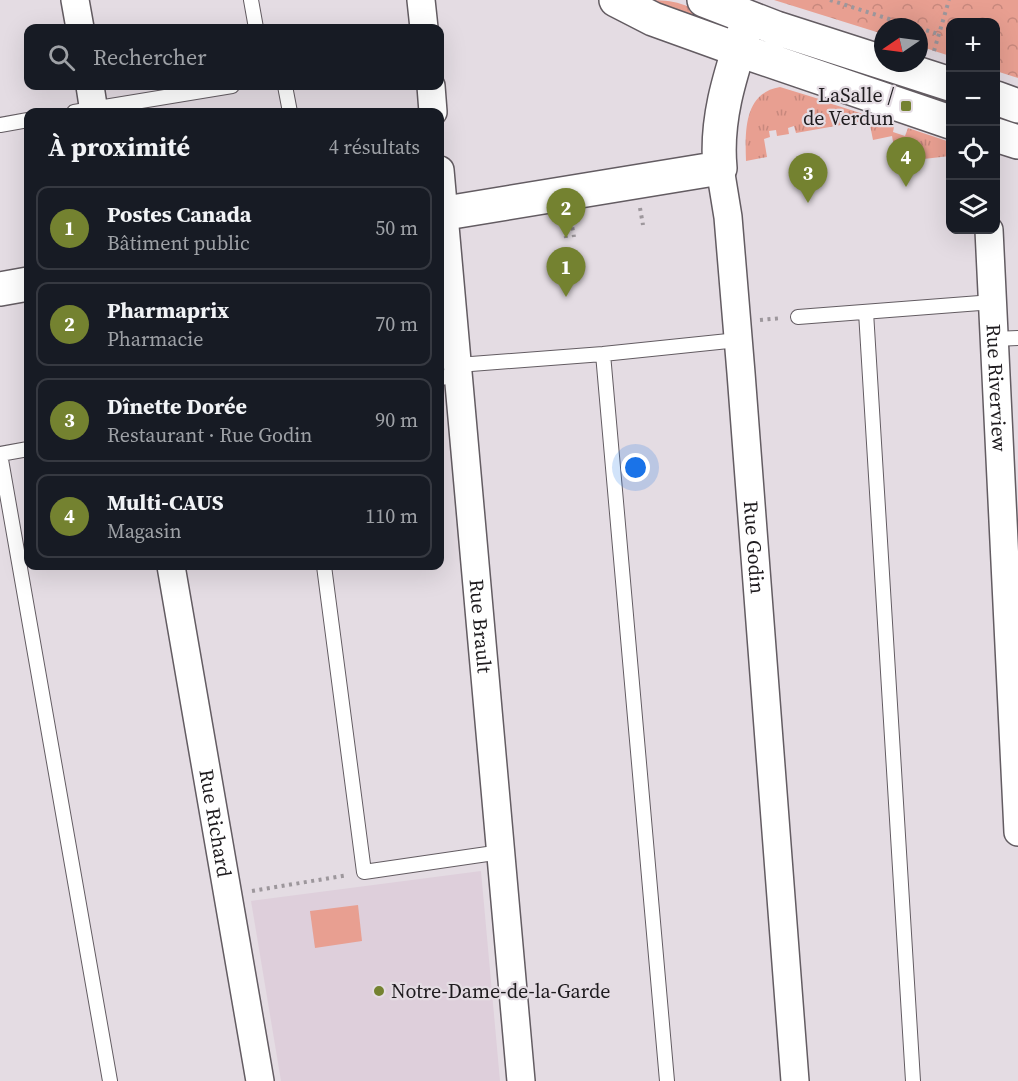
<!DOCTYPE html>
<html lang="fr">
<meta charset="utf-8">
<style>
:root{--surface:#171b24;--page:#20242c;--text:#f1f3f6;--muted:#9ea1a6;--line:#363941;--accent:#748230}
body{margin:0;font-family:"Source Serif 4",serif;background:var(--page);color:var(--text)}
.controls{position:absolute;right:18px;top:18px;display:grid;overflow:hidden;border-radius:12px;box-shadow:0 6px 24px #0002}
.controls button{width:54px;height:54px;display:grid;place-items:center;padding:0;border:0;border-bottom:2px solid var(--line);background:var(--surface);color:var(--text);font:30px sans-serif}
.compass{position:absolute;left:874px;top:18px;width:54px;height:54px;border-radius:50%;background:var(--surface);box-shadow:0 6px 24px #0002;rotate:257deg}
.you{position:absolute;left:636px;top:468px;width:21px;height:21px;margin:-15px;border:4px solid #fff;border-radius:50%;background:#1a73e8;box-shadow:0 0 0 9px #1a73e833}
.badge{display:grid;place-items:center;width:39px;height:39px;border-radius:50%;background:var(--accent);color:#fff;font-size:20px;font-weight:700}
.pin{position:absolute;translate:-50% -50px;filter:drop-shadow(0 2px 3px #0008)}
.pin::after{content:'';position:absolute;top:32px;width:21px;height:18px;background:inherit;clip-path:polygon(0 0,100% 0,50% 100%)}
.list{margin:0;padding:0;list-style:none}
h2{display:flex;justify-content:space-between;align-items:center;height:78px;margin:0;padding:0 24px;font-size:26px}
h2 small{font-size:20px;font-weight:400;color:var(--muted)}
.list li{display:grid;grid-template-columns:39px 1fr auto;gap:18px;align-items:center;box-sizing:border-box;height:84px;margin:0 12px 12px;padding:0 12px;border:2px solid var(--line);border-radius:12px}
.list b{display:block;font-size:22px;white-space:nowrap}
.list p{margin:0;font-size:20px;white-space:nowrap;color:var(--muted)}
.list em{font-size:20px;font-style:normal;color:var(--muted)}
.icon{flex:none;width:33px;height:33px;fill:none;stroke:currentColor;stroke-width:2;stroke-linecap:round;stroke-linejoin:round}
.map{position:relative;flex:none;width:1018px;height:1081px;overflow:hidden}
.search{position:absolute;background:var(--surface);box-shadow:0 6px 24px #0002;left:24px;top:24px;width:420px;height:66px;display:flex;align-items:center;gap:15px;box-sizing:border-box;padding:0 21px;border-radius:12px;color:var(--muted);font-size:22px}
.panel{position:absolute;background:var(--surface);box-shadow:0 6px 24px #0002;left:24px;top:108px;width:420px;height:462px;border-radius:12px}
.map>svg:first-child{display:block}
.built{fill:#decfdb}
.grass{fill:url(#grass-tufts)}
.park{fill:url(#park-crowns)}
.garden{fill:#e89f91}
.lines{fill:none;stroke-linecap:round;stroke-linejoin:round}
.service-casing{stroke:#635c62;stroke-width:16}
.minor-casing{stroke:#635c62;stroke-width:30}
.tertiary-casing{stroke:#635c62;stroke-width:36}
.secondary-casing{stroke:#635c62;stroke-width:36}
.path{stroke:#9d979c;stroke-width:4;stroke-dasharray:3 4.5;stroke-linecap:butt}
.service{stroke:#fff;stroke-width:14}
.minor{stroke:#fff;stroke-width:27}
.tertiary{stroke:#fff;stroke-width:33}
.secondary{stroke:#fff;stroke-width:33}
.poi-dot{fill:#748230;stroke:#e4dce3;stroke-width:2}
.labels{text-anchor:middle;stroke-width:4.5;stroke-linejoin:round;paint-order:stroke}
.poi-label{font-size:20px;fill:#1f1c1f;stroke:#e4dce3;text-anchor:end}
.street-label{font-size:20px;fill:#1f1c1f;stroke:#e4dce3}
</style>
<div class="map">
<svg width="1018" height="1081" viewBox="0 0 1018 1081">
<defs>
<pattern id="grass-tufts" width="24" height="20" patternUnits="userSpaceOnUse" patternTransform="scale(1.5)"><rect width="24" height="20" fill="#e89f91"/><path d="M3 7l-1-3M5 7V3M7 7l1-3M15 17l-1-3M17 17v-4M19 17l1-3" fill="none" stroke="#c7887d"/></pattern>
<pattern id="park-crowns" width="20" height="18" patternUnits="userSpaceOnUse" patternTransform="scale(1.5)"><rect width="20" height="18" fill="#e89f91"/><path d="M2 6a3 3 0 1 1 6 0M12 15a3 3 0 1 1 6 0" fill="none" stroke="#c7887d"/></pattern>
</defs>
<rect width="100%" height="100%" fill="#e4dce3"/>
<path class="built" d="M 481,871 L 500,1081 L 281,1081 L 251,901 Z"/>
<path class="grass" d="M 638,0 C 667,0 681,0 706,16 L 708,22 Z
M 848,69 L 921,82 L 950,90 L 950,109 L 846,75 Z
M 780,87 L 819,99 L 818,101 L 825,104 L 826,102 L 888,122 L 887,125 L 894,127 L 893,132 L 905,136 L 908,128 L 950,142 L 950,156 L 906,161 L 903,150 L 895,152 L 892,136 L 873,140 L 869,120 L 796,133 L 794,126 L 788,128 L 789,134 L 777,136 L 776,130 L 769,131 L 770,137 L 764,139 L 767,157 L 746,161 C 745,131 744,93 780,87 Z"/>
<path class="park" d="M 774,0 L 1018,0 L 1018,78 L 996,71 L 996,22 L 950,22 L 950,56 L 919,46 L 919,27 L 883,27 L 883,34 Z"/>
<path class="garden" d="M 358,905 L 362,941 L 315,948 L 310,911 Z"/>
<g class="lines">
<defs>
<path id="service" d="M 251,0 L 256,28
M 285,86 L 290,112
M 74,112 L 232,86
M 0,125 L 28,120
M 866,312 L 913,1081
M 798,317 L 993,302
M 994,339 L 1018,338
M 603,354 L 667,1081
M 458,365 L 603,354 L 738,340
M 440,378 L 459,375
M 0,454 L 110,1081
M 0,454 L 28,449
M 324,566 L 364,872 L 501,852"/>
<g id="minor">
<path d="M 75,0 L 80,28"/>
<path d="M 421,0 L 424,28"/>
<path d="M 90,86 L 94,112"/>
<path d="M 431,86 L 433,112"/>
<path id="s1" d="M 720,168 L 728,217 L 741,373 L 795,1081"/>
<path id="s2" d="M 440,170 L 521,1081"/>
<path id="s3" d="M 989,230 L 1018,832"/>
<path id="s4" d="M 171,566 L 260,1081"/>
</g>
<path id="tertiary" d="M 440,214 L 720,168 C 715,117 732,70 747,23
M 0,289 L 28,284"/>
<path id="secondary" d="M 616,0 L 653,19 L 739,50 L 950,122
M 704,0 L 776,28 L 950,84
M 996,98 L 1018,106
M 996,135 L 1018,142"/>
</defs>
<use href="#service" class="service-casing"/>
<use href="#minor" class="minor-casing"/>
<use href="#tertiary" class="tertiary-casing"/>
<use href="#secondary" class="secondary-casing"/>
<path class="path" d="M 830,0 L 914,27
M 919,28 L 938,34
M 934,51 L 949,0
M 640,208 L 643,225
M 571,220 L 574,237
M 564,221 L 566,238
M 760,320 L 782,318
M 252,891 L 348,875"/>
<use href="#service" class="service"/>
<use href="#minor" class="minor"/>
<use href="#tertiary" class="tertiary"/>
<use href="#secondary" class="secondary"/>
</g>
<g class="poi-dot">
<rect x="900" y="100" width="12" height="12" rx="3"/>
<circle cx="379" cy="991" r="6"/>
</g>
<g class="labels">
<g class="poi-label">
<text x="894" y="102">LaSalle /<tspan x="894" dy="23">de Verdun</tspan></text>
<text x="391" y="998" text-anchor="start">Notre-Dame-de-la-Garde</text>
</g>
<g class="street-label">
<text dy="7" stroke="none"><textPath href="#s3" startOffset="158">Rue Riverview</textPath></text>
<text dy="7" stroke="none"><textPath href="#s1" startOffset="381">Rue Godin</textPath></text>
<text dy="7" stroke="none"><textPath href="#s2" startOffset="458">Rue Brault</textPath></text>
<text dy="7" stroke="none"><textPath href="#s4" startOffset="261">Rue Richard</textPath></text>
</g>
</g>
</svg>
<div class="controls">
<button>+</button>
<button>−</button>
<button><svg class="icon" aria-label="locate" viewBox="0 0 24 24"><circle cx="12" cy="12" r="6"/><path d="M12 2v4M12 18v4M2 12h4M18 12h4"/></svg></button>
<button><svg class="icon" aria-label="layers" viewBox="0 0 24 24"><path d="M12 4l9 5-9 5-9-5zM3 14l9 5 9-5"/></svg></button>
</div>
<svg class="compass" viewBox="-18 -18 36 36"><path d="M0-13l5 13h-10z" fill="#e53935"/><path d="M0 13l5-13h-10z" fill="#9ea1a6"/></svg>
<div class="you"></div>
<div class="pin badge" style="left:566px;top:297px">1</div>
<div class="pin badge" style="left:566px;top:238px">2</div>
<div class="pin badge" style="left:808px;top:203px">3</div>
<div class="pin badge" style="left:906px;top:187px">4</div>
<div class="search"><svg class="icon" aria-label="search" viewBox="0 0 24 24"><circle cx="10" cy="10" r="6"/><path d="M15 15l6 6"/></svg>Rechercher</div>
<section class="panel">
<h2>À proximité<small>4 résultats</small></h2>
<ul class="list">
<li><span class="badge">1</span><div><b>Postes Canada</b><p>Bâtiment public</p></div><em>50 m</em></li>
<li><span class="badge">2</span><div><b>Pharmaprix</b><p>Pharmacie</p></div><em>70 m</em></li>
<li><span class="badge">3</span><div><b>Dînette Dorée</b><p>Restaurant · Rue Godin</p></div><em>90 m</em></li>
<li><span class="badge">4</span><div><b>Multi-CAUS</b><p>Magasin</p></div><em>110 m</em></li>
</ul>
</section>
</div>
